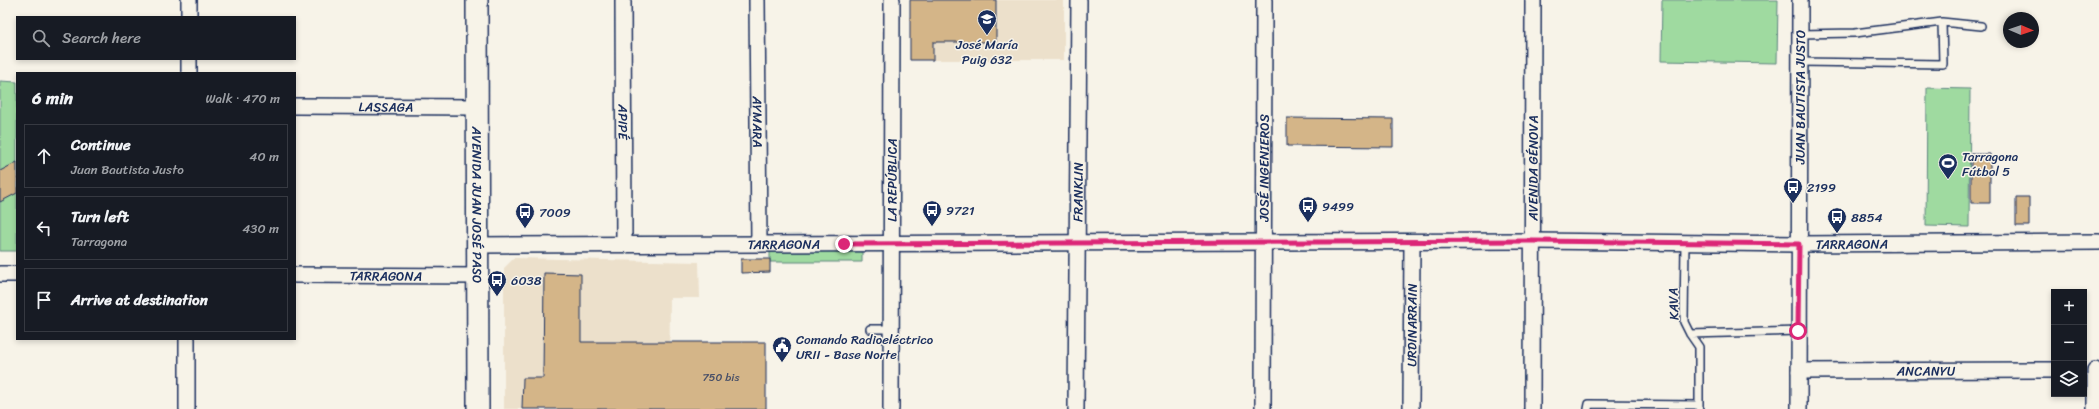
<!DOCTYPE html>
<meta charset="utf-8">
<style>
:root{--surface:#171b24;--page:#242831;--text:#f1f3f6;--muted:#9ea1a6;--line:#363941}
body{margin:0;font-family:Sriracha,sans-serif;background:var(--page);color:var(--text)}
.controls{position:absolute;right:12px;bottom:12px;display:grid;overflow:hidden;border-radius:0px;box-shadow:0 2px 6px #0003}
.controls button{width:36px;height:36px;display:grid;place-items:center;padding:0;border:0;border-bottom:1px solid var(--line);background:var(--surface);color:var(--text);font:20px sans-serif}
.compass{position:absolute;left:2003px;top:12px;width:36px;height:36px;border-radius:50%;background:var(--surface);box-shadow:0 2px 6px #0003;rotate:92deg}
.stop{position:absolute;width:12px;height:12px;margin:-9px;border:3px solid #db2777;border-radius:50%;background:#fff}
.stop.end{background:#db2777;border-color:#fff;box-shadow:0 1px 4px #0008}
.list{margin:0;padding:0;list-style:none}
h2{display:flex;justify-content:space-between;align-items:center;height:52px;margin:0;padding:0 16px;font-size:17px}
h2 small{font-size:13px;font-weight:400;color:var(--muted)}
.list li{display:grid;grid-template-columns:26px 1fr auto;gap:12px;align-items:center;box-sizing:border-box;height:64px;margin:0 8px 8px;padding:0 8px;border:1px solid var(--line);border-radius:0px}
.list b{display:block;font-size:15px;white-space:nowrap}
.list p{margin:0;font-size:13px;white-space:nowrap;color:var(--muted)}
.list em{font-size:13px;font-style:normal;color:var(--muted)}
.icon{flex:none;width:22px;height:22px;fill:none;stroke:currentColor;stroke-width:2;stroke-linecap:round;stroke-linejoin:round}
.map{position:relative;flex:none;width:2099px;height:409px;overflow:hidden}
.search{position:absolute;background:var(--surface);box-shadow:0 2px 6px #0003;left:16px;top:16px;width:280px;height:44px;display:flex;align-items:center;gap:10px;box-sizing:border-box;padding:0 14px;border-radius:0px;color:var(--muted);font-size:15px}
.panel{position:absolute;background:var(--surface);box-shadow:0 2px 6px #0003;left:16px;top:72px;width:280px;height:268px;border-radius:0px}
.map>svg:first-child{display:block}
.built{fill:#ece0cb}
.green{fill:#9fdaa0;stroke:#5d847f}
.building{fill:#d4b588;stroke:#1b2f5e}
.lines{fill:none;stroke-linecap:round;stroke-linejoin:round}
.lane-casing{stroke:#1b2f5e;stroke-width:10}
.street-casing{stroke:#1b2f5e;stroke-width:18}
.secondary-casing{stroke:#1b2f5e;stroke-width:24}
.lane{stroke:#f7f3e8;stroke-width:7}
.street{stroke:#f7f3e8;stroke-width:15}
.secondary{stroke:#f7f3e8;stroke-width:21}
.route{stroke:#db2777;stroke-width:5}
.labels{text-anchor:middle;stroke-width:3;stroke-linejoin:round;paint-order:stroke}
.number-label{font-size:11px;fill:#495068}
.poi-label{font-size:13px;fill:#1b2f5e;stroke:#f7f3e8;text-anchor:start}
.street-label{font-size:13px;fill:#1b2f5e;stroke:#f7f3e8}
</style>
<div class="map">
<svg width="2099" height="409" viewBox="0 0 2099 409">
<rect width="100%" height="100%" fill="#f7f3e8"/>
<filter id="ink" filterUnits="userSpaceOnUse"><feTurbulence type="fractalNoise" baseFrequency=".025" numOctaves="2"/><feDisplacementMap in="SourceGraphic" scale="8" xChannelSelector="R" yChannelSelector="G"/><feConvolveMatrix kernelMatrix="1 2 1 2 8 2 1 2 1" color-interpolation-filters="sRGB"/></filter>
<g filter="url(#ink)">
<path class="built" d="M 910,0 L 1064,0 L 1064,60 L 910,60 Z
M 514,258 L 699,262 L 700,298 L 670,298 L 669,409 L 504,409 L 504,268 Z"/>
<path class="green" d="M 1662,0 L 1778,0 L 1777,63 L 1661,61 Z
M 0,81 L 17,82 L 17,251 L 0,251 Z
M 1927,88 L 1970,89 L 1969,227 L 1926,226 Z
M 862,250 L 862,262 L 770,262 L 770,251 Z"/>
<path class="building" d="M 910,0 L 996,0 L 996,42 L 933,42 L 933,60 L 910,60 Z
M 1287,118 L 1393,119 L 1393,147 L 1287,146 Z
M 1971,154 L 1990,154 L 1990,203 L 1971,203 Z
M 17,162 L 17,193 L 0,202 L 0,171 Z
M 2016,197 L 2029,197 L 2029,226 L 2016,226 Z
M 741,259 L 770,259 L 770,272 L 741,273 Z
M 544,273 L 581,274 L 581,342 L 766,342 L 766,409 L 522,409 L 523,378 L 543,378 Z"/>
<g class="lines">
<defs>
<path id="lane" d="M 1800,34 L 1855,33 L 1942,22 L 1981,26
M 1800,62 L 1943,64 L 1942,22
M 1685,243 L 1684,322 L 1690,334 L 1699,347 L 1699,409
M 870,329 L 892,329
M 1690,334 L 1799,331
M 1588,409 L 1589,404 L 1699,405"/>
<g id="street">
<path id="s1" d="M 623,0 L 624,244"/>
<path id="s2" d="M 757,0 L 759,244"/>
<path d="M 189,17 L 189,0"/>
<path d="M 189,73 L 189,59"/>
<path id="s3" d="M 295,106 L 477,107"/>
<path id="s4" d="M 477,245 L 1533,241 L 1799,244 L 2099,242"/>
<path d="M 0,274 L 17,274"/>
<path id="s5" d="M 295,275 L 478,276"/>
<path d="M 2095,370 L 2095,409"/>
<path id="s6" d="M 1799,371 L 2054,370"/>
<path d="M 187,409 L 187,339"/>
<path id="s7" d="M 891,409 L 892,0"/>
<path id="s8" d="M 1076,409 L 1079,0"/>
<path id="s9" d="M 1263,409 L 1264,0"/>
<path id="s10" d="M 1411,409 L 1412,242"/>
<path id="s11" d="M 1532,409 L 1533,0"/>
<path id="s12" d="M 1799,409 L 1800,0"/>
</g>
<g id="secondary">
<path id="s13" d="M 477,0 L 478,409"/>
</g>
</defs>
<use href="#lane" class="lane-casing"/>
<use href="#street" class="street-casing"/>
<use href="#secondary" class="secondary-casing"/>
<use href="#lane" class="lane"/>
<use href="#street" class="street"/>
<use href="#secondary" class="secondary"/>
</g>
</g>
<g class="lines" filter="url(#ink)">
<path class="route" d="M 844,244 L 1533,241 L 1799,244 L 1798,331"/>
</g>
<defs>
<symbol id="school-pin" viewBox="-11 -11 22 30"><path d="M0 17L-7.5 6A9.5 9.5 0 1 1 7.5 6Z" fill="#1b2f5e" stroke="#f7f3e8"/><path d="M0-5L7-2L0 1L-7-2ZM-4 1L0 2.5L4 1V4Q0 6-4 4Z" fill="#fff"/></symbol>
<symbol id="stadium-pin" viewBox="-11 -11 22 30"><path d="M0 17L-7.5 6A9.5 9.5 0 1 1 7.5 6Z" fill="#1b2f5e" stroke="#f7f3e8"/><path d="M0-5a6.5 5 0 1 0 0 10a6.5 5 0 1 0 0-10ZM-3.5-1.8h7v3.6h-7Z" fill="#fff"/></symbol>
<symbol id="bus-pin" viewBox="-11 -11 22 30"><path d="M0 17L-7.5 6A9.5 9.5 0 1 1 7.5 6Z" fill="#1b2f5e" stroke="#f7f3e8"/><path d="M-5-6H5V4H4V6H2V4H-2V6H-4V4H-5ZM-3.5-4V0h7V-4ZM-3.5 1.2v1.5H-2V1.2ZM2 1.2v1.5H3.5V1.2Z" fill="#fff"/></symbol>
<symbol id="civic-pin" viewBox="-11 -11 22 30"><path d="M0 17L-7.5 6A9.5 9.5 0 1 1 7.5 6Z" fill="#1b2f5e" stroke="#f7f3e8"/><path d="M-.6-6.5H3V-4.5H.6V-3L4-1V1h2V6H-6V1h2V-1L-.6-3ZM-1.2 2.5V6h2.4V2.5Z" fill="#fff"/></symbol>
</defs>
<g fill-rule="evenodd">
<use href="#school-pin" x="976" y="8" width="22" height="30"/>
<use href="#stadium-pin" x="1937" y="152" width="22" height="30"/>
<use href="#bus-pin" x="1782" y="176" width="22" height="30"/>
<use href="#bus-pin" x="1297" y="195" width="22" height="30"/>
<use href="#bus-pin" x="921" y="199" width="22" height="30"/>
<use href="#bus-pin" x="514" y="201" width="22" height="30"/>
<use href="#bus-pin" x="1826" y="206" width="22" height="30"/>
<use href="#bus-pin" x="486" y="269" width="22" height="30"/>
<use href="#civic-pin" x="771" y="335" width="22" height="30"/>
</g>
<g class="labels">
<g class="number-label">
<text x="721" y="381">750 bis</text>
</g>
<g class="poi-label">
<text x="987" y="49" text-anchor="middle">José María<tspan x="987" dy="15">Puig 632</tspan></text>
<text x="1962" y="161">Tarragona<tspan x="1962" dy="15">Fútbol 5</tspan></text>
<text x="1807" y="192">2199</text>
<text x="1322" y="211">9499</text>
<text x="946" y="215">9721</text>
<text x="539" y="217">7009</text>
<text x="1851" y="222">8854</text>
<text x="511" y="285">6038</text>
<text x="796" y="344">Comando Radioeléctrico<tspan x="796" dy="15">URII - Base Norte</tspan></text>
</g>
<g class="street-label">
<text dy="5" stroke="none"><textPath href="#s12" startOffset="312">JUAN BAUTISTA JUSTO</textPath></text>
<text dy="5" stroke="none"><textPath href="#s3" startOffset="91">LASSAGA</textPath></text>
<text dy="5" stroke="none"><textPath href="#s1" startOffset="122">APIPÉ</textPath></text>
<text dy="5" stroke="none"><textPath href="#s2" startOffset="122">AYMARA</textPath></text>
<text dy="5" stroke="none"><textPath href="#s9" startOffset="241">JOSÉ INGENIEROS</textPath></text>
<text dy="5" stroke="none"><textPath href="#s11" startOffset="241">AVENIDA GÉNOVA</textPath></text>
<text dy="5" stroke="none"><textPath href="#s7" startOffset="229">LA REPÚBLICA</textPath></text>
<text dy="5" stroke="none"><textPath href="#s8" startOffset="217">FRANKLIN</textPath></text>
<text dy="5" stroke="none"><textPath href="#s13" startOffset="205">AVENIDA JUAN JOSÉ PASO</textPath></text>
<text dy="5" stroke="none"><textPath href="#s4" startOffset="307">TARRAGONA</textPath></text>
<text dy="5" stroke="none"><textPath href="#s4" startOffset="1375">TARRAGONA</textPath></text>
<text dy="5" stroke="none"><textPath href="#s5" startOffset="91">TARRAGONA</textPath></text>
<text transform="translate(1673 304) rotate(-92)" y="5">KAVA</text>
<text dy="5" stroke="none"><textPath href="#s10" startOffset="84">URDINARRAIN</textPath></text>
<text dy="5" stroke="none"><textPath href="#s6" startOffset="127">ANCANYU</textPath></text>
</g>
</g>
</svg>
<div class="controls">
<button>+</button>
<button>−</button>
<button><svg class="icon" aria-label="layers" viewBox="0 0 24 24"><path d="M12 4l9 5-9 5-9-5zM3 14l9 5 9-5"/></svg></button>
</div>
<svg class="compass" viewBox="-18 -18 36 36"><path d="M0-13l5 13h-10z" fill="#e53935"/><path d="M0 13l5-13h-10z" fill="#9ea1a6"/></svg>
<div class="stop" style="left:1798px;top:331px"></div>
<div class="stop end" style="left:844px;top:244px"></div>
<div class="search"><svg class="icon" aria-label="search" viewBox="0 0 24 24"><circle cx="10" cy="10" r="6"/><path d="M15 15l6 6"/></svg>Search here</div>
<section class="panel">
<h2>6 min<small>Walk · 470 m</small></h2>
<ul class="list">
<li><svg class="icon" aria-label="ahead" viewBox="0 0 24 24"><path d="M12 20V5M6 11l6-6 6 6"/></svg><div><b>Continue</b><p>Juan Bautista Justo</p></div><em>40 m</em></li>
<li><svg class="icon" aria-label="left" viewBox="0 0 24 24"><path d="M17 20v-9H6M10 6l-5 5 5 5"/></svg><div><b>Turn left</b><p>Tarragona</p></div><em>430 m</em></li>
<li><svg class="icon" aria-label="arrive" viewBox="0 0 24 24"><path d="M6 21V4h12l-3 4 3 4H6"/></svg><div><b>Arrive at destination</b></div></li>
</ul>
</section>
</div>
